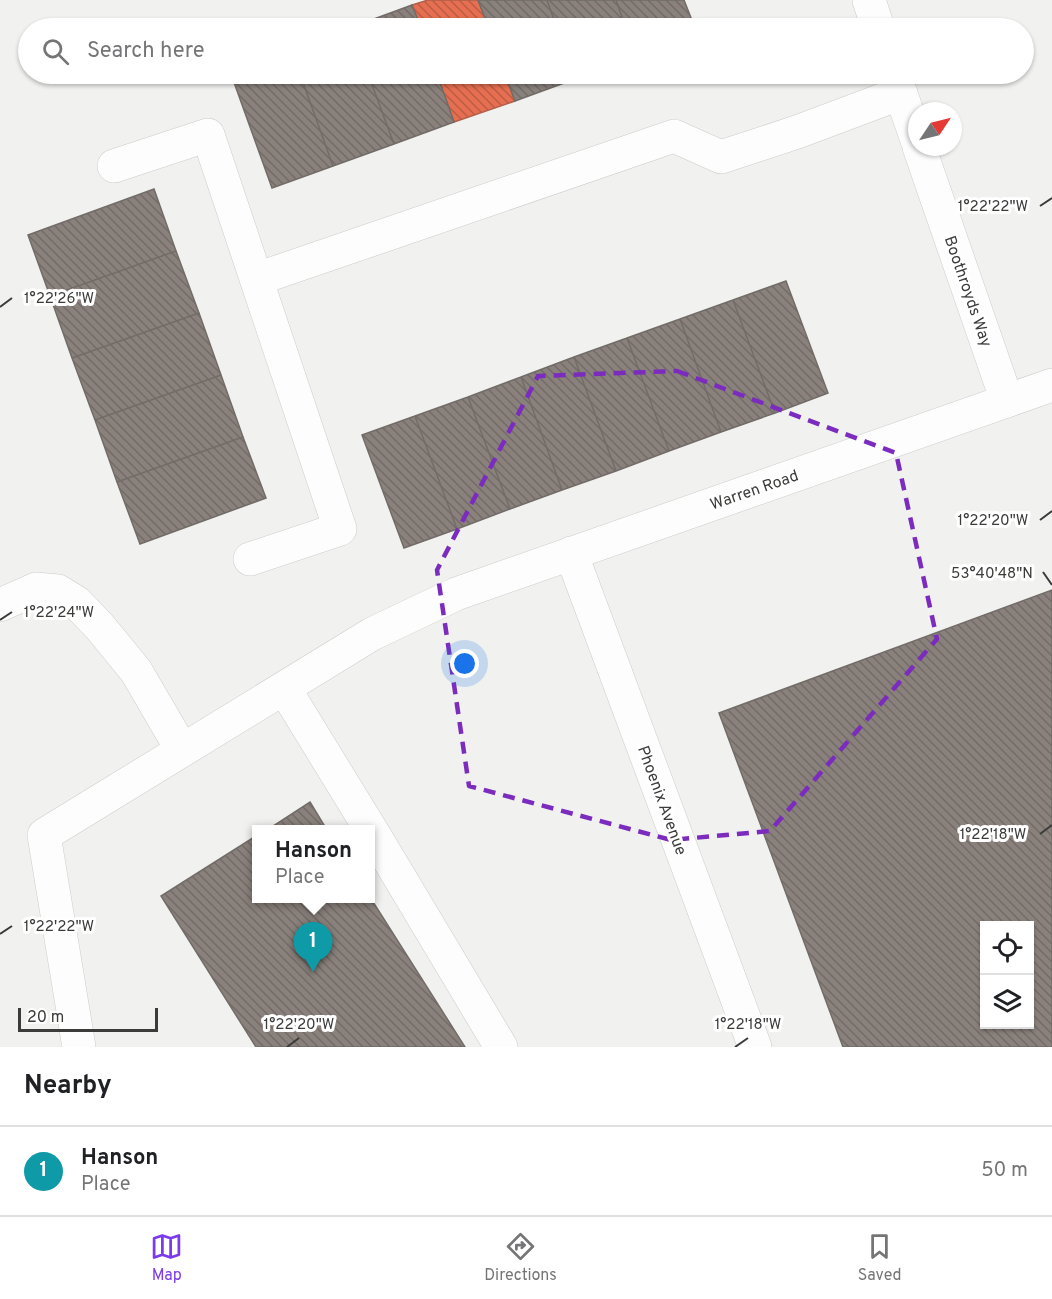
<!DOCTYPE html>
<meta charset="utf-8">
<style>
:root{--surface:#fff;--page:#f6f6f6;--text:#202124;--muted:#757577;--line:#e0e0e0;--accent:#7c3aed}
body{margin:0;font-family:Overpass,sans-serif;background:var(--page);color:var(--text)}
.controls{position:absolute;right:18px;bottom:18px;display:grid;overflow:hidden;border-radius:0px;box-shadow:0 2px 4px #0004}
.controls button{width:54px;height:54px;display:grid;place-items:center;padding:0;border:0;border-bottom:2px solid var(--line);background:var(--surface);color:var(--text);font:30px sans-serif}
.compass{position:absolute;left:908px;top:102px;width:54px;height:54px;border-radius:50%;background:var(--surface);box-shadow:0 2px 4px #0004;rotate:55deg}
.scale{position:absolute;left:18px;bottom:15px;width:140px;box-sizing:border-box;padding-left:6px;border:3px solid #3b3b3a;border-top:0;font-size:16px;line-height:21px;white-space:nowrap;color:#3b3b3a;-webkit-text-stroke:4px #fff;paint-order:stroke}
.you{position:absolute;left:465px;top:664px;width:21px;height:21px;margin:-15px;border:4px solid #fff;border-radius:50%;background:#1a73e8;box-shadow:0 0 0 9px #1a73e833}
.badge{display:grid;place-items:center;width:39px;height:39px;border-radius:50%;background:var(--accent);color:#fff;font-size:20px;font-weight:700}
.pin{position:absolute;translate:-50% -50px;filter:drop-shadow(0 2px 3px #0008)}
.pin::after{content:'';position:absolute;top:32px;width:21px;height:18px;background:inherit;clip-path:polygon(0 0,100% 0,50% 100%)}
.popup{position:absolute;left:252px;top:825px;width:123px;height:78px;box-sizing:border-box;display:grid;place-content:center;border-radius:0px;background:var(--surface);filter:drop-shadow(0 2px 4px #0005);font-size:20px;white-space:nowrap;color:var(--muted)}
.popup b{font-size:22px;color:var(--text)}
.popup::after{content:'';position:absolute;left:50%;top:100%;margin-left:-12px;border:12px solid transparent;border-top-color:var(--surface)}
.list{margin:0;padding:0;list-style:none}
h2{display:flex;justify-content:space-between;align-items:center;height:78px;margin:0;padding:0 24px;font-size:26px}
h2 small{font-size:20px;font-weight:400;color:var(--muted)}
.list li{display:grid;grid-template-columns:39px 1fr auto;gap:18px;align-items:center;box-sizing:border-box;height:90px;padding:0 24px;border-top:2px solid var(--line)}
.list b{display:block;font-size:22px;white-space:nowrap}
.list p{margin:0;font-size:20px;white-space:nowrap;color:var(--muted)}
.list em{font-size:20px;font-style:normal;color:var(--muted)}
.icon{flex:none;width:33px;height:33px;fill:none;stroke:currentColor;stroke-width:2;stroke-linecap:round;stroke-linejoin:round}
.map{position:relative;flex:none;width:1052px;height:1047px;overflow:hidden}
.search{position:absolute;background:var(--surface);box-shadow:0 2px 4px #0004;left:18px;right:18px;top:18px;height:66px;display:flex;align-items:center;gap:15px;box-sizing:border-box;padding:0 21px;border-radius:33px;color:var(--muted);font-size:22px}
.sheet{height:168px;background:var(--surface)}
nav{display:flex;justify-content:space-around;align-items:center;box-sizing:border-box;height:84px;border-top:2px solid var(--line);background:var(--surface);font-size:16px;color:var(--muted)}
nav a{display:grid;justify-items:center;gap:3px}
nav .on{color:var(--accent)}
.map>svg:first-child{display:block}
.shops{fill:url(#shops-back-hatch);stroke:#b35f4a;stroke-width:1.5}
.industry{fill:url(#industry-back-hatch);stroke:#726c68;stroke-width:1.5;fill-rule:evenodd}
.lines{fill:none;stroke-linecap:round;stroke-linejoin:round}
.minor-casing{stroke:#ccccca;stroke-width:34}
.minor{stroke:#fdfdfd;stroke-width:33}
.marked{fill:none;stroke:#7b2cbf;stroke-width:4.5;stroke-dasharray:12 8;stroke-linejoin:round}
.ticks{fill:none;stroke:#3b3b3a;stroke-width:2}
.labels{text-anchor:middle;stroke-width:6;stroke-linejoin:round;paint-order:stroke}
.street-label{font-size:16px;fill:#3b3b3a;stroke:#fff}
.ticks-label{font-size:15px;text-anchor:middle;fill:#3b3b3a;stroke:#fff;stroke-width:6;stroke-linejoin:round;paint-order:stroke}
</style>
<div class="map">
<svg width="1052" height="1047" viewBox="0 0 1052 1047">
<defs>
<pattern id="shops-back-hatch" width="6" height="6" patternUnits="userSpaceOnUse" patternTransform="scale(1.5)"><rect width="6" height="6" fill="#e76f51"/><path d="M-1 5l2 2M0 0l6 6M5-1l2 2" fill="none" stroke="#bc5c44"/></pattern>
<pattern id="industry-back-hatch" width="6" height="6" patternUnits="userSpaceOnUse" patternTransform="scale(1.5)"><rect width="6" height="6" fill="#8a817c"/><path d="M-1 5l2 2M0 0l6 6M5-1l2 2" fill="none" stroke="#726b67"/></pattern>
</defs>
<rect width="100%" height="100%" fill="#f1f1ef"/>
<path class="shops" d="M 428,0 L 478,0 L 489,28 L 421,28 L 412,5 Z
M 437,74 L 505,74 L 515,101 L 454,122 Z"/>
<path class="industry" d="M 478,0 L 547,0 L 557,28 L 489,28 Z
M 547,0 L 616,0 L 626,28 L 557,28 Z
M 616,0 L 684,0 L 695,28 L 626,28 Z
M 412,5 L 421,28 L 352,28 L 352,27 Z
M 231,74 L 300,74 L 333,166 L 272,188 Z
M 300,74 L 368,74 L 394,144 L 333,166 Z
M 368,74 L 437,74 L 454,122 L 394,144 Z
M 505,74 L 573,74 L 575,79 L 515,101 Z
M 573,74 L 592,74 L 575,79 Z
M 154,189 L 176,251 L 50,296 L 28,235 Z
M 176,251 L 199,313 L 72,358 L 50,296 Z
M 786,281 L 828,393 L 775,413 L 733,300 Z
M 733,300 L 775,413 L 721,432 L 680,319 Z
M 199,313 L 221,375 L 95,420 L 72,358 Z
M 680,319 L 721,432 L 669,451 L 627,338 Z
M 627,338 L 669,451 L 616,471 L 574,357 Z
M 574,357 L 616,471 L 562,490 L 521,377 Z
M 221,375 L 243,437 L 117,482 L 95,420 Z
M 521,377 L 562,490 L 510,509 L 468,397 Z
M 468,397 L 510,509 L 457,529 L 415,416 Z
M 415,416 L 457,529 L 404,548 L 362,435 Z
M 243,437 L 266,498 L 140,544 L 117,482 Z
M 1052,590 L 1052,1047 L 843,1047 L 719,713 ZM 984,926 L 1030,926 L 1030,1024 L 984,1024 Z
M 310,802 L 327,830 L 267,830 Z
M 256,836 L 256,898 L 370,898 L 370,897 L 465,1047 L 256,1047 L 161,896 Z"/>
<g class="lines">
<defs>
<path id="minor" d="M 869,0 L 878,28
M 894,74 L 917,140
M 919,147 L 1007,401
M 114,166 L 208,135 L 340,529 L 250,559
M 257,279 L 674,136 L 721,157 L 797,132 L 901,93
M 571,553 L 755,1047
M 0,605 L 36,589 L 58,591 L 76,602 L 100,627 L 136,671 L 182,750
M 284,688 L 376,838 L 501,1047
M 79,1047 L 44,835 L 372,634 L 456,594 L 1052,385"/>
</defs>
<use href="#minor" class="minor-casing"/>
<use href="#minor" class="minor"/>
</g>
<path class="marked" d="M 677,371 L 896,453 L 937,639 L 770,831 L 671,840 L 469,786 L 437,570 L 538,376 Z"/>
<path class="ticks" d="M 1040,206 L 1052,198M 0,307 L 12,298M 1040,520 L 1052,511M 1043,572 L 1052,585M 0,620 L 12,612M 1040,834 L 1052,825M 0,934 L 12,926M 287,1047 L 299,1038M 735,1047 L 748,1038"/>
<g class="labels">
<g class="street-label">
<text transform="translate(969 291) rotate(71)" y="6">Boothroyds Way</text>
<text transform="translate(754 489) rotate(-19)" y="6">Warren Road</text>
<text transform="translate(663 800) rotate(70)" y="6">Phoenix Avenue</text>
</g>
</g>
<g class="ticks-label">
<text x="993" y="211">1°22'22"W</text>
<text x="59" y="303">1°22'26"W</text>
<text x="993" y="525">1°22'20"W</text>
<text x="992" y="578">53°40'48"N</text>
<text x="59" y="617">1°22'24"W</text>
<text x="993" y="839">1°22'18"W</text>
<text x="59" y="931">1°22'22"W</text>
<text x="299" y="1029">1°22'20"W</text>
<text x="748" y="1029">1°22'18"W</text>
</g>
</svg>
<div class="controls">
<button><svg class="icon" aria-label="locate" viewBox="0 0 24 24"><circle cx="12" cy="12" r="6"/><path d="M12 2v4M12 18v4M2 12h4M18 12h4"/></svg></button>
<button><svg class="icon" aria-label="layers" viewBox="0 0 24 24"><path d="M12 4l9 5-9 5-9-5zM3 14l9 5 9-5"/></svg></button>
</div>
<svg class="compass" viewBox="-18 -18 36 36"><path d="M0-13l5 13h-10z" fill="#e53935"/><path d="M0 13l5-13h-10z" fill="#757577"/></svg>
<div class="scale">20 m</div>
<div class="you"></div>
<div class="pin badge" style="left:313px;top:972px;background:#0f9aa8">1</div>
<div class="popup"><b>Hanson</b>Place</div>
<div class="search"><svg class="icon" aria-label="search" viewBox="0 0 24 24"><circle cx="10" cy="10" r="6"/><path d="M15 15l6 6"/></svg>Search here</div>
</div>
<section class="sheet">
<h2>Nearby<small></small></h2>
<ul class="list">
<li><span class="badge" style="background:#0f9aa8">1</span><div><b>Hanson</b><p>Place</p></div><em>50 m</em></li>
</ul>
</section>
<nav>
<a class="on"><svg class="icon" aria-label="map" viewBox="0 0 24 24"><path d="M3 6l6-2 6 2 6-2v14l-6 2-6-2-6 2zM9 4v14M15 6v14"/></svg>Map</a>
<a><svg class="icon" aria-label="directions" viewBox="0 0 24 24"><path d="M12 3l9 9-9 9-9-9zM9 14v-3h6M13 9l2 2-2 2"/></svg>Directions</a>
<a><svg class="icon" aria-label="saved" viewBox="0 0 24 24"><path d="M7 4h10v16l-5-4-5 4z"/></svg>Saved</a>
</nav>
